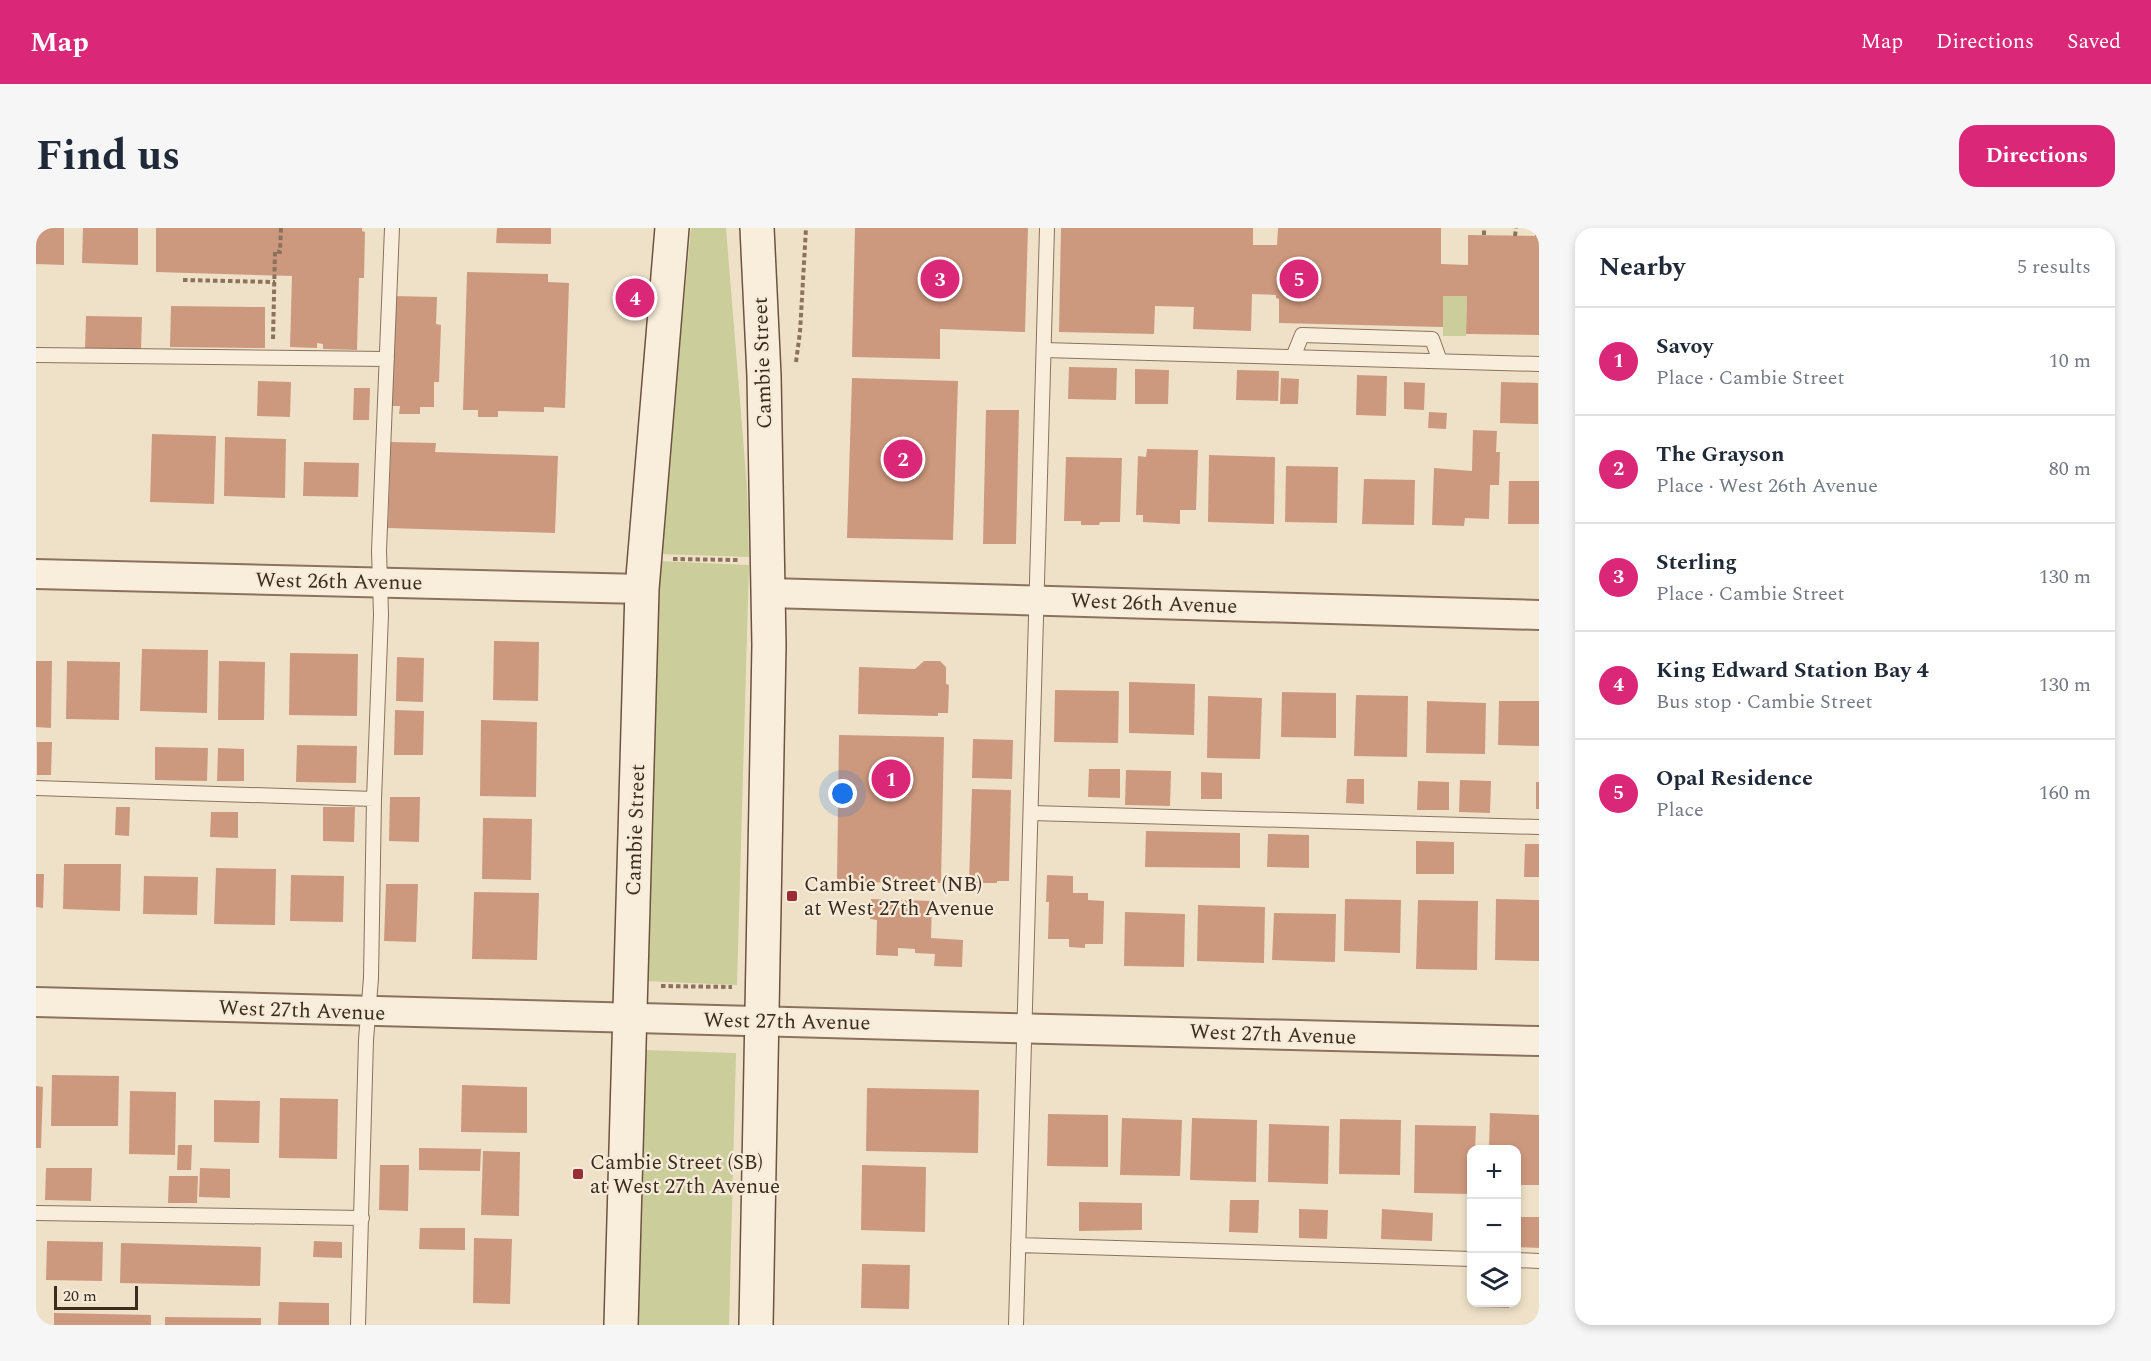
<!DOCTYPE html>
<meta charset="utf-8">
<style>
:root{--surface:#fff;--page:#f6f6f7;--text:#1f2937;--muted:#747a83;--line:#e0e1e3;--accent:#db2777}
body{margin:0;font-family:Spectral,serif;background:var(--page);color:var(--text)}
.controls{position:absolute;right:18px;bottom:18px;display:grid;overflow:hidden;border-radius:12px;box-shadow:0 3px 9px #0003}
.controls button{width:54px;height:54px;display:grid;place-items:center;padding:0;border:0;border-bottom:2px solid var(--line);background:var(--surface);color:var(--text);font:30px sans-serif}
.scale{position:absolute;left:18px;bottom:15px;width:84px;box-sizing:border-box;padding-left:6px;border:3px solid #3c2c20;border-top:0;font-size:16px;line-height:21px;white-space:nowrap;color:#3c2c20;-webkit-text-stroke:4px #f6ebd8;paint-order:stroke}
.you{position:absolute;left:807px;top:566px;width:21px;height:21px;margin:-15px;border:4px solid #fff;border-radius:50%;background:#1a73e8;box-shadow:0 0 0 9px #1a73e833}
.badge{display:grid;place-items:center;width:39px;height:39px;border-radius:50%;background:var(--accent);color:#fff;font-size:20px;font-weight:700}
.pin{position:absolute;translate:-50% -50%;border:3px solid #fff;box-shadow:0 2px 6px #0006}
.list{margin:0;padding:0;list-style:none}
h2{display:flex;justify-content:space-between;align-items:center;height:78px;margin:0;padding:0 24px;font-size:26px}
h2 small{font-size:20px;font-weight:400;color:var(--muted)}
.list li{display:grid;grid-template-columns:39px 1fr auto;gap:18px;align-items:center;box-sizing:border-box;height:108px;padding:0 24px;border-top:2px solid var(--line)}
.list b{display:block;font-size:22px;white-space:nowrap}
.list p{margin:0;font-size:20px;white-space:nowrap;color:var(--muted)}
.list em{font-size:20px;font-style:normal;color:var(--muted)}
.icon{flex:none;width:33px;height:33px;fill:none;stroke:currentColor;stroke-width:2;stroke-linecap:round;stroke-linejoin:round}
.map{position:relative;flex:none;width:1503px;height:1097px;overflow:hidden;border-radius:18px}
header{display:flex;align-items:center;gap:36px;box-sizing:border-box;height:84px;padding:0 30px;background:var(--accent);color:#fff}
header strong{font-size:28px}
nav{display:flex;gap:33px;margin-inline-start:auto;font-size:21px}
.intro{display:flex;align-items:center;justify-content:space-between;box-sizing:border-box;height:144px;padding:0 36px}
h1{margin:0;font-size:42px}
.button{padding:15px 27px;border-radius:18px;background:var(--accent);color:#fff;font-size:21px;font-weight:700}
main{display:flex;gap:36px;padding:0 36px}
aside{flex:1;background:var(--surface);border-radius:18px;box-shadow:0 3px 9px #0003}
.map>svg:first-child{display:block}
.green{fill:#cbcd9b}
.building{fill:#cd997e}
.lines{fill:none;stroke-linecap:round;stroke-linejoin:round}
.lane-casing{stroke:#8b725d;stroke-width:16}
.street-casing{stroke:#8b725d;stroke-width:32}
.secondary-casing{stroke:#6d5340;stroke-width:36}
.path{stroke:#8b725d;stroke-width:4;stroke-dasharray:4.5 3;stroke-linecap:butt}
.lane{stroke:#f9eedc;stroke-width:14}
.street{stroke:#f9eedc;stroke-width:28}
.secondary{stroke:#f9eedc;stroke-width:33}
.poi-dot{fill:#9a2c35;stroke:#f6ebd8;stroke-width:2}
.labels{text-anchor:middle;stroke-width:4.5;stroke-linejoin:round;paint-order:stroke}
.street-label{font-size:21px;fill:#3c2c20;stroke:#f6ebd8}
.poi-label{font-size:21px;fill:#3c2c20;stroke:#f6ebd8;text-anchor:start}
</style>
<header>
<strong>Map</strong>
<nav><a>Map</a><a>Directions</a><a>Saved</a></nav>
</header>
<div class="intro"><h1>Find us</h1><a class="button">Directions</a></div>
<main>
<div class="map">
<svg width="1503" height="1097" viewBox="0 0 1503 1097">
<rect width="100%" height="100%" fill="#efe1c8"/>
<path class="green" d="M 655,0 L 690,0 L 711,259 L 713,329 L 624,326 Z
M 1407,68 L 1431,68 L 1430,108 L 1407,108 Z
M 623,333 L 713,337 L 701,757 L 609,753 Z
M 609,822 L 700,825 L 693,1097 L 602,1097 Z"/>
<path class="building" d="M 0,0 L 28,0 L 28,37 L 0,36 Z
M 47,0 L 102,0 L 102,37 L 46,35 Z
M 120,0 L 326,0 L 326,3 L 329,4 L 328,50 L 323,50 L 321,122 L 287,121 L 287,116 L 281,115 L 281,120 L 254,119 L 256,48 L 120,44 Z
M 461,0 L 515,0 L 515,16 L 460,15 Z
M 819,0 L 992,0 L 989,104 L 904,101 L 904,131 L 816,129 Z
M 1025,0 L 1217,0 L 1217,17 L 1241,17 L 1242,0 L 1405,0 L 1405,36 L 1432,37 L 1432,7 L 1503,8 L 1503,107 L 1430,106 L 1431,68 L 1407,68 L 1407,99 L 1405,99 L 1243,95 L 1243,71 L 1240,70 L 1240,67 L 1216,66 L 1215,103 L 1157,101 L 1158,79 L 1119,78 L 1118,106 L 1023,104 Z
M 431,44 L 512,46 L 512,54 L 533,55 L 529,180 L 508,179 L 508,184 L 462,183 L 462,189 L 442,189 L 442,182 L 427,182 Z
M 357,68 L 401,69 L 400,96 L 405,97 L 403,154 L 398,154 L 398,179 L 384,179 L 384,186 L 363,186 L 364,178 L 354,178 Z
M 135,78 L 229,79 L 229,120 L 134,119 Z
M 50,88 L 106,89 L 105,123 L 49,122 Z
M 1033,139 L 1081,140 L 1080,172 L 1032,171 Z
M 1099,141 L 1133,142 L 1132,176 L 1099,176 Z
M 1201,142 L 1243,143 L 1242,173 L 1200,172 Z
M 1321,147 L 1351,148 L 1350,188 L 1320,187 Z
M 816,150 L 922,153 L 917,312 L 811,310 Z
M 1245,150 L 1263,151 L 1262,176 L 1244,176 Z
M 222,153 L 255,154 L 254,189 L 221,188 Z
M 1368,154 L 1389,155 L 1388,182 L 1368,181 Z
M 1465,154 L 1502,155 L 1502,196 L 1464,195 Z
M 318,160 L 334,160 L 333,192 L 317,192 Z
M 950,182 L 983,182 L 980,316 L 947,316 Z
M 1393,184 L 1411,185 L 1410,201 L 1392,200 Z
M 1437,202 L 1461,203 L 1460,224 L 1464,224 L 1463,257 L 1454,257 L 1453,291 L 1429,290 L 1428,298 L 1396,297 L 1398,240 L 1436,243 Z
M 116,206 L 180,208 L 178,276 L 114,274 Z
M 189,209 L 250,211 L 249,270 L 188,268 Z
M 355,214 L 400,215 L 399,224 L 522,228 L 519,305 L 352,300 Z
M 1111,221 L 1162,222 L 1160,282 L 1144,282 L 1144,296 L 1107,294 L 1107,287 L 1100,287 L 1102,228 L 1110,229 Z
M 1173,227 L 1239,229 L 1238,296 L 1172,294 Z
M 1030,229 L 1086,230 L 1084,294 L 1064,294 L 1063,297 L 1045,297 L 1045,293 L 1028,293 Z
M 268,234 L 323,235 L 322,269 L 267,268 Z
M 1250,238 L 1302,239 L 1301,295 L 1249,294 Z
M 1328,251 L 1379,252 L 1378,297 L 1326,296 Z
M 1473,253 L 1503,253 L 1503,296 L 1472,296 Z
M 458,413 L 503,414 L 502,473 L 457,472 Z
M 106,421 L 172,422 L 171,485 L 104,483 Z
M 254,425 L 322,426 L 321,488 L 253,487 Z
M 361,429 L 388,430 L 387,474 L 360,473 Z
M 0,433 L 16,433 L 15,500 L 0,499 Z
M 31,433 L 84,434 L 83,492 L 30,491 Z
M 183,433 L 229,434 L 228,492 L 182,492 Z
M 888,433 L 904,433 L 910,439 L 910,456 L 913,457 L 912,485 L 902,485 L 902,488 L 822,486 L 823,439 L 879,441 Z
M 1093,454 L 1159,456 L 1158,507 L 1093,505 Z
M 1019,462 L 1083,463 L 1082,515 L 1018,514 Z
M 1246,464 L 1300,465 L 1300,510 L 1245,509 Z
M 1320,467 L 1372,468 L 1371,529 L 1318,528 Z
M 1172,468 L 1226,470 L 1224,531 L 1171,530 Z
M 1391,473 L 1450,475 L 1449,526 L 1390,525 Z
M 1463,473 L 1503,473 L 1503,518 L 1462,517 Z
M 359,482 L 388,483 L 387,527 L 358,527 Z
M 445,492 L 501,494 L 500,569 L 444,568 Z
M 803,507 L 908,509 L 905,655 L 801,654 Z
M 937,511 L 977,512 L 976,551 L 936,550 Z
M 1,514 L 16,514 L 15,547 L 1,547 Z
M 261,517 L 321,518 L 320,555 L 260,554 Z
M 119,519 L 172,520 L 171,553 L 119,552 Z
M 182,520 L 208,521 L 208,553 L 181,553 Z
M 1053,541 L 1084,541 L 1084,570 L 1052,569 Z
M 1090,542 L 1135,543 L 1134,578 L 1089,577 Z
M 1165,544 L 1186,545 L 1186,571 L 1165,571 Z
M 1311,551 L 1328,551 L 1328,576 L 1310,575 Z
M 1424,552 L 1455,553 L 1454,585 L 1423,584 Z
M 1382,553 L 1413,554 L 1413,582 L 1381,582 Z
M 1500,554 L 1503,554 L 1503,581 L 1500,581 Z
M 936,561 L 975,562 L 973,653 L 961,653 L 961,655 L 933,655 Z
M 354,569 L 384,569 L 383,614 L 353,613 Z
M 80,579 L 94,579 L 93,608 L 79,607 Z
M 287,579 L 319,579 L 318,614 L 287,613 Z
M 175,584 L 202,584 L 202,610 L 174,609 Z
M 447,590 L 496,591 L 495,652 L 446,651 Z
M 1110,603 L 1204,605 L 1204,640 L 1109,639 Z
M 1232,606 L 1273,607 L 1273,640 L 1231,639 Z
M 1380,613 L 1418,614 L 1418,646 L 1380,646 Z
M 1489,616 L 1503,616 L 1503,649 L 1488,649 Z
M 28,636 L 85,636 L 84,683 L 27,681 Z
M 180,640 L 240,641 L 239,697 L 178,696 Z
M 0,646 L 8,646 L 7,680 L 0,679 Z
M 255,647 L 308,648 L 307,694 L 254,693 Z
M 1011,647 L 1037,648 L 1037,665 L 1052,665 L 1052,672 L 1068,673 L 1067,716 L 1049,716 L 1049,720 L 1033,719 L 1033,711 L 1012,711 L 1013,674 L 1010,674 Z
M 108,648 L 162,649 L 161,687 L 107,686 Z
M 350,656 L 382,656 L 380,714 L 348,713 Z
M 438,664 L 503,665 L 501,732 L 436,731 Z
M 835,671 L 896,673 L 895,710 L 927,712 L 926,739 L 898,738 L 899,726 L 879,725 L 879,721 L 862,720 L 862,728 L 840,727 L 841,692 L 834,691 Z
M 1309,671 L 1365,672 L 1364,725 L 1308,723 Z
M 1460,671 L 1503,672 L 1503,733 L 1459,732 Z
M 1382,672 L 1442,673 L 1441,742 L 1380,741 Z
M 1162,677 L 1229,679 L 1228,735 L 1161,733 Z
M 1089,684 L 1149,686 L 1148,739 L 1088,738 Z
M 1238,685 L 1300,686 L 1299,734 L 1236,732 Z
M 16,847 L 83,848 L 82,898 L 15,898 Z
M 426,857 L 491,859 L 491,905 L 425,904 Z
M 0,858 L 7,859 L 5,920 L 0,920 Z
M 831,860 L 943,862 L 942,925 L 830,923 Z
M 94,863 L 140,864 L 139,927 L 93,926 Z
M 244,870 L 302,871 L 301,931 L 243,930 Z
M 178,872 L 224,873 L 223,915 L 178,914 Z
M 1454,885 L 1503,887 L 1503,957 L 1480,957 L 1480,922 L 1453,922 Z
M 1012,886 L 1072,887 L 1072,939 L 1011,938 Z
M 1086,890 L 1146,892 L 1144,948 L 1084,947 Z
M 1156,890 L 1221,892 L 1220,954 L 1154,952 Z
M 1304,891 L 1365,892 L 1364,947 L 1303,946 Z
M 1233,896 L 1293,898 L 1292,956 L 1232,954 Z
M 1379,897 L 1440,898 L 1439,922 L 1436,922 L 1436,966 L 1378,965 Z
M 142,917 L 156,917 L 155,942 L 141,942 Z
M 383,920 L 445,921 L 444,943 L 383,942 Z
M 447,923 L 484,924 L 483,988 L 445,987 Z
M 344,937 L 373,937 L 372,983 L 343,982 Z
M 826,937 L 890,939 L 889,1004 L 825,1002 Z
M 10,940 L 56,940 L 55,973 L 9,972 Z
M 164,940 L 194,941 L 194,970 L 163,969 Z
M 133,948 L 162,948 L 161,975 L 132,975 Z
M 1194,972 L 1223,972 L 1222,1005 L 1193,1004 Z
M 1043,974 L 1106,975 L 1106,1002 L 1043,1003 Z
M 1263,981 L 1292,982 L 1291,1011 L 1263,1010 Z
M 1346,981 L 1397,985 L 1396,1013 L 1345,1011 Z
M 1480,989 L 1503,989 L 1503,1020 L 1480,1019 Z
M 384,1000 L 429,1000 L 429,1022 L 383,1021 Z
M 438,1010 L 476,1011 L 474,1076 L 437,1075 Z
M 11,1013 L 67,1014 L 66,1053 L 10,1052 Z
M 278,1013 L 306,1014 L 306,1030 L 277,1029 Z
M 85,1015 L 225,1019 L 224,1058 L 84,1055 Z
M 826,1036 L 874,1037 L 873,1081 L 825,1080 Z
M 243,1074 L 293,1075 L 293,1097 L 242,1097 Z
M 1441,1074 L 1473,1074 L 1473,1080 L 1440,1079 Z
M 18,1085 L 115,1087 L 115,1097 L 18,1097 Z
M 129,1089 L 225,1090 L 225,1097 L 129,1097 Z"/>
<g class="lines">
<defs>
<path id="lane" d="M 1008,122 L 1503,136
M 0,127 L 351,131
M 1257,129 L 1266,107 L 1396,111 L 1404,133
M 0,560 L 338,571
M 995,585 L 1503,599
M 0,985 L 326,990
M 982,1017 L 1436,1031
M 1480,1032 L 1503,1033
M 322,1097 L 330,812 L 335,750 L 338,571 L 345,386 L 343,323 L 356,0
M 980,1097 L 1011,0"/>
<path id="street" d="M 0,346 L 606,361
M 733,365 L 1503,387
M 0,774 C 501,790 1002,800 1503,813"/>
<path id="secondary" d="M 585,1097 L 606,361 L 636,0
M 720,1097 L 733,417 L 728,148 L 721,0"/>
</defs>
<use href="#lane" class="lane-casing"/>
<use href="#street" class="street-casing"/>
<use href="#secondary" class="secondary-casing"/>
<path class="path" d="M 1448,7 L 1448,0
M 1479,8 L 1480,0
M 1501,8 L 1501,0
M 147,52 L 239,54
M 237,111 L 239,23 L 244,24 L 245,0
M 760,134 L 764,104 L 770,0
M 637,331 L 702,332
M 625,758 L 696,759"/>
<use href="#lane" class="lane"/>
<use href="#street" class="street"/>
<use href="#secondary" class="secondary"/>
</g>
<g class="poi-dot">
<rect x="750" y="662" width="12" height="12" rx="3"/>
<rect x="536" y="940" width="12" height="12" rx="3"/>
</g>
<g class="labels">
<g class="street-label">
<text transform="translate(726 135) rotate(-92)" y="7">Cambie Street</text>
<text transform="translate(303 353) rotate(1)" y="7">West 26th Avenue</text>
<text transform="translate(1118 375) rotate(2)" y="7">West 26th Avenue</text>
<text transform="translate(599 602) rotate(-88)" y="7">Cambie Street</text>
<text transform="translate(266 782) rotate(2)" y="7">West 27th Avenue</text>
<text transform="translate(751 793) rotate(1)" y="7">West 27th Avenue</text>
<text transform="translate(1237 806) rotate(2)" y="7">West 27th Avenue</text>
</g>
<g class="poi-label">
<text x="768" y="663">Cambie Street (NB)<tspan x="768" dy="24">at West 27th Avenue</tspan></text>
<text x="554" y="941">Cambie Street (SB)<tspan x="554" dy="24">at West 27th Avenue</tspan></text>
</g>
</g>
</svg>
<div class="controls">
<button>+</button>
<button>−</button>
<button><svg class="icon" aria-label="layers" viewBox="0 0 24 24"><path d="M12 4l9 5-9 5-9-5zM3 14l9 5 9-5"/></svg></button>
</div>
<div class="scale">20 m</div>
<div class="you"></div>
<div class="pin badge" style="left:855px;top:551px">1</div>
<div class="pin badge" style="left:867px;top:231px">2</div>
<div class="pin badge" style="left:904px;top:51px">3</div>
<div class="pin badge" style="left:599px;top:70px">4</div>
<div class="pin badge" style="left:1263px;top:51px">5</div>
</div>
<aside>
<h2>Nearby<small>5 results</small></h2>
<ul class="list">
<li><span class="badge">1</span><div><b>Savoy</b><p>Place · Cambie Street</p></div><em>10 m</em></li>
<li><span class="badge">2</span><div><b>The Grayson</b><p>Place · West 26th Avenue</p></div><em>80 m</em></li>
<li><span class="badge">3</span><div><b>Sterling</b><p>Place · Cambie Street</p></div><em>130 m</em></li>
<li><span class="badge">4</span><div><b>King Edward Station Bay 4</b><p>Bus stop · Cambie Street</p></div><em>130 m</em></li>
<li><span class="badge">5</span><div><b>Opal Residence</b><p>Place</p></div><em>160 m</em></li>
</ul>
</aside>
</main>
